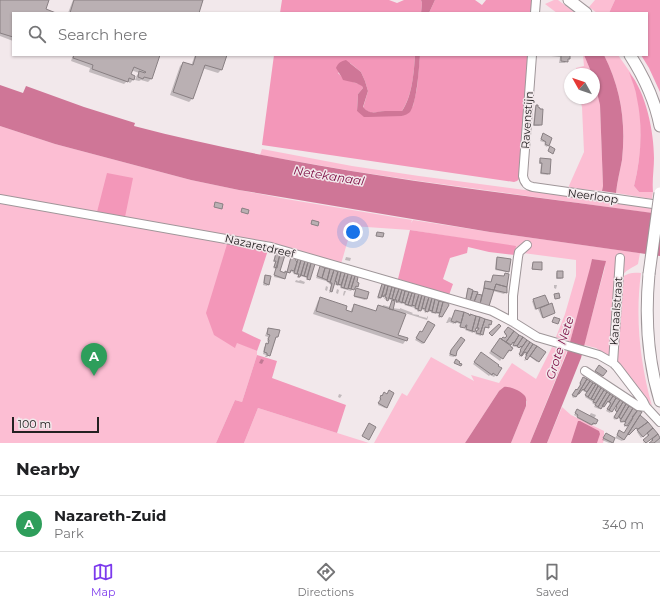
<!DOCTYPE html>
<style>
:root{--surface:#fff;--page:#f2f2f2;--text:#202124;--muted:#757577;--line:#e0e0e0;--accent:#7c3aed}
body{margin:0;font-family:Montserrat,sans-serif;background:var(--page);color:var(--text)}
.compass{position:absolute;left:564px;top:68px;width:36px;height:36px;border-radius:50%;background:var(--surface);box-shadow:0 1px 3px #0004;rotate:310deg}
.scale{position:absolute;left:12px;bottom:10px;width:87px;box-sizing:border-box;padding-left:4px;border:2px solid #242122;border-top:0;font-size:11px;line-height:14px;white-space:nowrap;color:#242122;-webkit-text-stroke:3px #f2e8eb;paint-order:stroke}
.you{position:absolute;left:353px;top:232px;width:14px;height:14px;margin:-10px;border:3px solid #fff;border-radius:50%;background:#1a73e8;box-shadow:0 0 0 6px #1a73e833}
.badge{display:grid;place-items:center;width:26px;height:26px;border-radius:50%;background:var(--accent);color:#fff;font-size:13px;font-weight:700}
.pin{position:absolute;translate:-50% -33px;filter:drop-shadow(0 1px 2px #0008)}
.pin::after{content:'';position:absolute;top:21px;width:14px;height:12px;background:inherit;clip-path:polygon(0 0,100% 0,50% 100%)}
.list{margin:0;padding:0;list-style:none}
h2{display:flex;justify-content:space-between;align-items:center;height:52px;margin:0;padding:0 16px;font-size:17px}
h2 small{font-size:13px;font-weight:400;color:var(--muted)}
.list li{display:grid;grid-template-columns:26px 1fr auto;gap:12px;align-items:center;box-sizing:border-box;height:56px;padding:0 16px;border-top:1px solid var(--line)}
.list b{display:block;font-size:15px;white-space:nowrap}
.list p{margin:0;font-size:13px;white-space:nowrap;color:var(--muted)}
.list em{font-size:13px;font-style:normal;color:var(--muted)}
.icon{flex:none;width:22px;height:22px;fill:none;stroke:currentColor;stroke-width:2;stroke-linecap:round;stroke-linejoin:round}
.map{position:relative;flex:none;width:660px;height:443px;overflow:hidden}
.search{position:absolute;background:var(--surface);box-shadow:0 1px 3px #0004;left:12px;right:12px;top:12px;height:44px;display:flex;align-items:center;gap:10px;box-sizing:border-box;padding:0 14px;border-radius:0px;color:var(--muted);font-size:15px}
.sheet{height:108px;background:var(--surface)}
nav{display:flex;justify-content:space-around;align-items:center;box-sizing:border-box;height:56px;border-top:1px solid var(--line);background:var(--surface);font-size:11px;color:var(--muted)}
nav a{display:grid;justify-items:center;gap:2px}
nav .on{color:var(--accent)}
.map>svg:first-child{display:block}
.green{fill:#fcbed3}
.forest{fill:#f397b9}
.water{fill:#cf7697}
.shadow{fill:#0003}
.building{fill:#bab0b3;stroke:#898083}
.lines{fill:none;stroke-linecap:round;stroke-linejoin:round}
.minor-casing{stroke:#9f9699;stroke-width:10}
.major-casing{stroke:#9f9699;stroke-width:13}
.minor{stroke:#fff;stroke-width:8}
.major{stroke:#fff;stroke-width:11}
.major-bridge-casing{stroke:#9f9699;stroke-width:13;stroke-linecap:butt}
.major-bridge{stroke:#fff;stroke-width:11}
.labels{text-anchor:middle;stroke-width:3;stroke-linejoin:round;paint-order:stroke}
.street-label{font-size:11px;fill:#242122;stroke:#f2e8eb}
.water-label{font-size:12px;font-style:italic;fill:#80154a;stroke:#f2e8eb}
</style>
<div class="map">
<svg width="660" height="443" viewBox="0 0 660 443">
<rect width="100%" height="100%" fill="#f2e8eb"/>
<path class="green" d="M 554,0 L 558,0 L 574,12 L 574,13 L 557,13 L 545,4 Z
M 595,0 L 615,0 L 609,13 L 597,13 L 589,7 Z
M 583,55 L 584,55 L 592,74 L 577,74 L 576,68 L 584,66 Z
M 604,55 L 618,55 L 632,75 L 630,73 C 633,82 636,91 638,100 C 643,128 641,158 634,186 L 639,192 L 653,192 L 652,199 L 616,193 C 617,182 620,171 622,160 C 626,122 621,89 604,55 Z
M 594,81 L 600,105 L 603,186 L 602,191 L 568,188 L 584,152 L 582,107 L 580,98 L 594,98 Z
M 0,126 L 55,144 L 191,180 L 239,190 L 286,199 L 412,220 L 411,223 L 413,220 L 490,232 L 640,253 L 638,264 C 632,268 625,270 622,277 C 628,273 633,272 641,273 C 635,318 640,363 652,406 L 625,371 L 605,354 L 596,348 L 584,345 L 605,267 L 605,261 L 592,259 L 591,268 L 570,342 L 556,337 L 565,314 L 576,276 L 576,260 L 523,253 L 515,255 L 516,247 L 410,230 L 352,226 L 341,264 L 228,241 L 235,347 L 237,342 L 257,351 L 257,355 L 242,402 L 235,400 L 216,443 L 0,443 Z
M 262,149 L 352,166 L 419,176 L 652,207 L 651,213 L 419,181 L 352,171 L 260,155 Z
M 552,347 L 567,351 L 530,443 L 511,443 L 526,406 L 527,401 L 499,391 L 465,443 L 374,443 L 402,393 L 407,396 L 431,357 L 474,381 L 471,375 L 499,383 L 512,363 L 536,379 Z
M 562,407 L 571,415 L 604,431 L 604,439 L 603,443 L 547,443 Z
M 258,408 L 369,443 L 244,443 Z"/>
<path class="forest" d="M 282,0 L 389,0 L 397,3 L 404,0 L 421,0 L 422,3 L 421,13 L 280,13 Z
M 435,0 L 475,0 L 482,5 L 486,0 L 533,0 L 532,13 L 429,13 Z
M 615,0 L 660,0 L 660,92 L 649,68 L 641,55 L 647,55 L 647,13 L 609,13 Z
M 274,55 L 415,55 C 414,73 412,96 402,111 L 385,111 L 371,113 L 367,111 L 363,108 L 368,91 L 365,81 L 361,72 L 350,63 L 338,73 C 345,80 353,82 362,85 L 363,88 L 358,94 L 357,111 L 383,116 L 402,116 L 413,106 L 417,88 L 420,55 L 529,55 L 519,179 L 517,181 L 514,182 L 262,145 Z
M 629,72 C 646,92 654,132 654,158 C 654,169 652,180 653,192 L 639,192 L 634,186 C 641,158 643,127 637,99 C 636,90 632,81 629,72 Z
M 107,173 L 133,178 L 125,217 L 97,212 Z
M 410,230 L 516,246 L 515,255 L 489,252 L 468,247 L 467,253 L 450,258 L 443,279 L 453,284 L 449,295 L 398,279 Z
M 228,241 L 268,250 L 242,331 L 261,340 L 257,351 L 237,343 L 235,348 L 214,335 L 206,313 Z
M 257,355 L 277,361 L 272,378 L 346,405 L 337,433 L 258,408 L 244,443 L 216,443 L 235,400 L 242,402 Z"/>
<path class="water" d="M 421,0 L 435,0 L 429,13 L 421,13 L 422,3 Z
M 415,55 L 420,55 C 419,68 417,102 410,112 C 408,114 405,115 402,116 L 368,117 L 364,117 L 357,111 L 358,94 L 363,88 L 362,86 L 356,83 L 343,80 C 341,75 338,72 336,68 C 338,63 341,61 346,60 L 361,72 L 365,81 L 368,91 L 363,107 C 371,116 376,111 385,111 C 391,111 397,111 402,111 C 412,97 414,72 415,55 Z
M 584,55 L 604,55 C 621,89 626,122 622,160 C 620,171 617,182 616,193 L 602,191 L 603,186 L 600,105 L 594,81 L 594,74 L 592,74 Z
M 0,85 L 23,93 L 26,86 L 84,107 L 135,123 L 134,126 C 306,171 484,190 660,214 L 660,256 L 490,232 L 239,190 L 191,180 L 55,144 L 0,126 Z
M 592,259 L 606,261 L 581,358 L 547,443 L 530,443 L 567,353 L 590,268 Z
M 504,387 C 510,386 521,391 525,396 C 527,399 526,403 526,406 L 511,443 L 465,443 L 499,391 Z
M 578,421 L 580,421 L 599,431 L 600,434 L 597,443 L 571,443 Z"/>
<path class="shadow" d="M 0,0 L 48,0 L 44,10 L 53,13 L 13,13 L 13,41 L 0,36 Z
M 73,0 L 202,0 L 198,13 L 68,13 Z
M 73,55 L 159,55 L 151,79 L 148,82 L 141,80 L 139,81 L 135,80 L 137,75 L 139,73 L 131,70 L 129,75 L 133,80 L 130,83 L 127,81 L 124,84 L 89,72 L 90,68 L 71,61 Z
M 195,55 L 226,55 L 221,70 L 218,73 L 202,68 L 192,99 L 189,102 L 170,95 L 180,66 L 183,63 L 191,66 Z
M 551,55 L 569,55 L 569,58 L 565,63 L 559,63 L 560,57 L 551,56 Z
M 536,106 L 541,125 L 539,126 L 533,126 L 535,107 Z
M 542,136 L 548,145 L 547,147 L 544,145 L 546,143 L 540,141 Z
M 540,159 L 549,173 L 548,175 L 540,174 L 541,164 L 539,164 L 539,161 Z
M 276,254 L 279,272 L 284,278 L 283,279 L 274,277 L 276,269 L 273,268 L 275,262 L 273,262 L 275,255 Z
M 346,257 L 351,258 L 350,261 L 345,260 Z
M 292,258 L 296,263 L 298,260 L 314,265 L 309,279 L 308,280 L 306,280 L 307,278 L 304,277 L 300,276 L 297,278 L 298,275 L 293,274 L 294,273 L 290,271 L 288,273 L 287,273 L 290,260 Z
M 497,258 L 508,271 L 507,272 L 495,270 L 496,259 Z
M 533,263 L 541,269 L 539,270 L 532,270 L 532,264 Z
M 320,267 L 357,278 L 356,283 L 357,286 L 356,288 L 354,287 L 351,291 L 340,288 L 341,286 L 335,285 L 336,283 L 334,282 L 331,292 L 329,293 L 331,285 L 326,281 L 316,278 L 319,269 Z
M 557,272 L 562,272 L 562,278 L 561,279 L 556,279 L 556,273 Z
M 505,274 L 506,292 L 504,294 L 493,291 L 488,306 L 465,301 L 467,291 L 469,290 L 476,293 L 476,294 L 482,296 L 484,284 L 485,282 L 491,283 L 492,277 L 493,276 L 503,277 Z
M 266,276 L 268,284 L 267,286 L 263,285 L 264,277 Z
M 296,280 L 299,281 L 300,280 L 305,282 L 304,284 L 295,282 Z
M 382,285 L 447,304 L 440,318 L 438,317 L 439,314 L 431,313 L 431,312 L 427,311 L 426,313 L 424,312 L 425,311 L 421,309 L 419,312 L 417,311 L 417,310 L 414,309 L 415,308 L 404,305 L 405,304 L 398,303 L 398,302 L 396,303 L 396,301 L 394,301 L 392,308 L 400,309 L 400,308 L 413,313 L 412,314 L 419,315 L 419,316 L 427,318 L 427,316 L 428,317 L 427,320 L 405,313 L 397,335 L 406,340 L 403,344 L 313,314 L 318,301 L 321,298 L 344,311 L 350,313 L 352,308 L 355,305 L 375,312 L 379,306 L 382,308 L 383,305 L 390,307 L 392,300 L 384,299 L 385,296 L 383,296 L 379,299 L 377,298 L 381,286 Z
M 554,285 L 557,285 L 556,289 L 554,288 Z
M 326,286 L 328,287 L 327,291 L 325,290 Z
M 337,289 L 339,290 L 338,294 L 336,293 Z
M 355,290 L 368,292 L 366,299 L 365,300 L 354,297 Z
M 344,291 L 346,291 L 344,296 L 343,295 Z
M 544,296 L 548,306 L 554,313 L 542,318 L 538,309 L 535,310 L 532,301 Z
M 455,311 L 468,315 L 467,316 L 490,324 L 486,328 L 484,328 L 481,336 L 475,334 L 479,329 L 475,329 L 473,333 L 465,330 L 467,325 L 464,327 L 459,326 L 460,324 L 455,322 L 454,324 L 449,322 L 448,323 L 446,323 L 449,317 L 452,318 Z
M 508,328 L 544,352 L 537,362 L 529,356 L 525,361 L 524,360 L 527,357 L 525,356 L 526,354 L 523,352 L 520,357 L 519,356 L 521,353 L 519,352 L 522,349 L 519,347 L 518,348 L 514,346 L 513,347 L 512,346 L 513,344 L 511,343 L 509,345 L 512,348 L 508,353 L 506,352 L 500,361 L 489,353 L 498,341 L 505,339 L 506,335 L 504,334 Z
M 269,329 L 277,337 L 275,339 L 269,355 L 267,357 L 265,357 L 266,355 L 263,354 L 264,347 L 267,345 L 268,342 L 267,341 L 268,337 L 265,336 L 267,331 Z
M 422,333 L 424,343 L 422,344 L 415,340 L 419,334 Z
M 461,338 L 455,356 L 454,357 L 449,356 L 450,352 Z
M 479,356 L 496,375 L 494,377 L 490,375 L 489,376 L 473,364 Z
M 261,359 L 264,360 L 262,364 L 259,363 Z
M 598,368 L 603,376 L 601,377 L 595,373 Z
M 583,378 L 637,412 L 637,419 L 640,416 L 653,429 L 660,438 L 660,443 L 651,443 L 652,442 L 650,439 L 644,443 L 643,442 L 648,437 L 646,433 L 641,438 L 637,432 L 638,431 L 635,428 L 622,441 L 615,438 L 619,432 L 624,434 L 633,419 L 631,418 L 625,427 L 624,427 L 626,423 L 622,422 L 620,423 L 621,421 L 617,417 L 615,420 L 613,418 L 617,412 L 615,411 L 618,407 L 615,405 L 610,413 L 606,411 L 610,404 L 606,401 L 603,407 L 599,409 L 594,407 L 595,405 L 592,403 L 593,402 L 585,397 L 587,393 L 581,390 L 574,398 L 572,397 L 575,391 L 577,391 L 580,385 L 579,384 Z
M 389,391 L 386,407 L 385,408 L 378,405 L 380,400 L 379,399 L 380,398 L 387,394 Z
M 339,394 L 342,395 L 340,398 L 338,397 Z
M 576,412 L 589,416 L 591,413 L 596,415 L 594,419 L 595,424 L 594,425 L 592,424 L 590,425 L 577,418 L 578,417 L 574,415 Z
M 605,435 L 614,438 L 612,443 L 609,443 L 602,440 Z"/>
<path class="building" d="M 0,0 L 49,0 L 46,9 L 56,13 L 13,13 L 13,37 L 0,33 Z
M 74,0 L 203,0 L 199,13 L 70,13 Z
M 74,55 L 160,55 L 152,79 L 144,77 L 143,79 L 138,77 L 139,71 L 145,73 L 146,72 L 134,67 L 131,74 L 135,76 L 134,80 L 129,78 L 128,82 L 92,69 L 93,65 L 73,58 Z
M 196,55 L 227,55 L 222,70 L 205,65 L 193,99 L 173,92 L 183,62 L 193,65 Z
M 557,55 L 570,55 L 570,59 L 568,59 L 568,62 L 561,61 L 561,55 Z
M 536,105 L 538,105 L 538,107 L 540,108 L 540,109 L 543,109 L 542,125 L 534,125 Z
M 543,133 L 552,138 L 549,146 L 545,144 L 546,142 L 541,139 Z
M 550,146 L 555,149 L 553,154 L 548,151 Z
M 540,158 L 551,159 L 550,174 L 541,173 L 542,163 L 540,163 Z
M 215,202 L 223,204 L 222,209 L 214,207 Z
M 242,208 L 249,210 L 248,214 L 241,212 Z
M 312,220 L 319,222 L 318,226 L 311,224 Z
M 377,232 L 384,233 L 383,237 L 376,236 Z
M 276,253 L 280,254 L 277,268 L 274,267 L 276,261 L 274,261 Z
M 280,254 L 285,255 L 280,271 L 285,273 L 285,271 L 287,272 L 285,279 L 274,275 Z
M 291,257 L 296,259 L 296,261 L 297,262 L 294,271 L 291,270 L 290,273 L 287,272 Z
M 497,257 L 511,259 L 509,272 L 496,269 Z
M 298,259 L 301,260 L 297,274 L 294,273 Z
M 301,260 L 305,261 L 300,277 L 298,277 L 299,274 L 297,274 Z
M 305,261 L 308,262 L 304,276 L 301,275 Z
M 308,262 L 311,263 L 307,277 L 304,276 Z
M 533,262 L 542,262 L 542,270 L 532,269 Z
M 311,263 L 315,264 L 310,280 L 307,279 Z
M 320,266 L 325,268 L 322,278 L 317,276 Z
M 325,268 L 330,269 L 327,280 L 322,278 Z
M 330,269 L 334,270 L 330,282 L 327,281 Z
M 334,270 L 338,272 L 332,292 L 330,291 L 332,283 L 330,283 Z
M 338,271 L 341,272 L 338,285 L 336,284 L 337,282 L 335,281 Z
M 557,271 L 563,271 L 563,278 L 557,278 Z
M 341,272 L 345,273 L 341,285 L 338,284 Z
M 345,273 L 348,274 L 344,288 L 341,287 Z
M 505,273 L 509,274 L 507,287 L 496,284 L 494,290 L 484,288 L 485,281 L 491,282 L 493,275 L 504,276 Z
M 348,274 L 352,275 L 348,289 L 344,288 Z
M 265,275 L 271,276 L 269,285 L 264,283 Z
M 352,275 L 355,276 L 351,289 L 348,288 Z
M 355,276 L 358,277 L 357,282 L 359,283 L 358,287 L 356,286 L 354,290 L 351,289 Z
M 382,284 L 385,285 L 381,298 L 378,297 Z
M 496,284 L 507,287 L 507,293 L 494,290 Z
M 385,285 L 388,286 L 386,295 L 384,295 L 384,297 L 382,296 Z
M 388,286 L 392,287 L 388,301 L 386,300 L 387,298 L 385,297 Z
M 392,287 L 395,288 L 392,299 L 389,298 Z
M 356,288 L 369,292 L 367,299 L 354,296 Z
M 395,288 L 399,289 L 395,300 L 392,299 Z
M 468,288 L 473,290 L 470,301 L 466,299 Z
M 484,288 L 494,290 L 489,306 L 480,304 Z
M 399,289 L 402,290 L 398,302 L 396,302 L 397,300 L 395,300 Z
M 402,290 L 405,291 L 402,303 L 399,301 Z
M 405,291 L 409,292 L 405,303 L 402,302 Z
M 473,291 L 478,292 L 474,302 L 470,301 Z
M 409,292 L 412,293 L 408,305 L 405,304 Z
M 412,293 L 415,293 L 412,306 L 408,305 Z
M 415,293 L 419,294 L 415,306 L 412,305 Z
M 559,293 L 560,298 L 555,299 L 554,294 Z
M 419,294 L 422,295 L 418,309 L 415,308 Z
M 477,294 L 482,295 L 480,304 L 474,302 Z
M 422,295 L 425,296 L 421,311 L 418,310 Z
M 545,295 L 549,304 L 536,309 L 533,299 Z
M 425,296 L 429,297 L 425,309 L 422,308 Z
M 320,297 L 347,306 L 346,310 L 352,312 L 354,304 L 376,311 L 378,305 L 406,314 L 398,335 L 408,338 L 407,341 L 316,311 Z
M 429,297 L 432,298 L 428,312 L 425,311 Z
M 432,298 L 435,299 L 432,311 L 429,310 Z
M 435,299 L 439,301 L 436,313 L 432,312 Z
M 392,300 L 395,301 L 393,310 L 389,309 Z
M 439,301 L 443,302 L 440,313 L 436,312 Z
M 443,302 L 448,303 L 449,305 L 442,317 L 439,316 Z
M 552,303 L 555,313 L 543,318 L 540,308 Z
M 455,310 L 464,312 L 461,323 L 456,321 L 456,323 L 451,321 Z
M 464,312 L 469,314 L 469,315 L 470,316 L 470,314 L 476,316 L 472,331 L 466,329 L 467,325 L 466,325 L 465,328 L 460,327 Z
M 476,316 L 480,317 L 477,328 L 476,328 L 475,332 L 472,331 Z
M 480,317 L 485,319 L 480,334 L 476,333 L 477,330 L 478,330 L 479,328 L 477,328 Z
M 554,317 L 560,319 L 558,324 L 552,322 Z
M 485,319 L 492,321 L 491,325 L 489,324 L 489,328 L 485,327 L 483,335 L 480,334 Z
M 428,321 L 435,325 L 424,343 L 416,338 L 420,331 L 422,332 Z
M 499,324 L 501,326 L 492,336 L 489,333 Z
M 508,327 L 514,331 L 506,342 L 501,339 L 503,337 L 505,338 L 507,336 L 506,335 L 506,334 L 504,332 Z
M 268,328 L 280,330 L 278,337 L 276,337 L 270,356 L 267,355 L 267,353 L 264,352 L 266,343 L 268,344 L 269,340 L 268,339 L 270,335 L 267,334 Z
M 514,331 L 519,335 L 514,343 L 513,342 L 511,345 L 508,343 L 506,342 Z
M 519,335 L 523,337 L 517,346 L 516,345 L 515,346 L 513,345 Z
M 461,337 L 465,340 L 457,351 L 456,356 L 450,354 L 451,350 Z
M 523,337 L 527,340 L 522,347 L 521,346 L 519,348 L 517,346 Z
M 500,338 L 511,346 L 511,347 L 513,348 L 511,351 L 509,350 L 503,359 L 491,351 Z
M 527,340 L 530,342 L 521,356 L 519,354 L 521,351 L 520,350 Z
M 530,342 L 533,344 L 526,355 L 527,353 L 525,352 L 522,356 L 521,356 Z
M 533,344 L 537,346 L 527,360 L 525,358 L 527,355 L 526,355 Z
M 537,346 L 546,352 L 539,362 L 530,356 Z
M 481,352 L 499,365 L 498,366 L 502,368 L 497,376 L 493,373 L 492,375 L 474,362 Z
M 456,359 L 460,362 L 459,363 L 462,364 L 461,366 L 454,363 Z
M 599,365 L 607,371 L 603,376 L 595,371 Z
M 583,377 L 587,379 L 576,397 L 572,395 L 576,389 L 577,390 L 581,384 L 580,383 Z
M 587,379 L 590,381 L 584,390 L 583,389 L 579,394 L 578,394 Z
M 590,381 L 593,383 L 587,392 L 584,390 Z
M 593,383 L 596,384 L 588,397 L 585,395 Z
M 596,384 L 598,386 L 591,399 L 588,397 Z
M 598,386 L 601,388 L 594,400 L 591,399 Z
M 601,388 L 604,390 L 596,403 L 593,402 Z
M 389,390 L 394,393 L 387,408 L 378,403 L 381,399 L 380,398 L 381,395 L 382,396 L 384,392 L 387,394 Z
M 604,390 L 607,392 L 598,407 L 595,405 Z
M 607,392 L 610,394 L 601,409 L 598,407 Z
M 610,394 L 613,396 L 609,402 L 608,401 L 604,407 L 602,406 Z
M 613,396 L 616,398 L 609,410 L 607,409 L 611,403 L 609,402 Z
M 616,398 L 620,400 L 612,412 L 609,410 Z
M 620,400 L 623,402 L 617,412 L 615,410 L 617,407 L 616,406 Z
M 623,402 L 626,404 L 617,419 L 614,417 Z
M 626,404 L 629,406 L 621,419 L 619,417 Z
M 629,406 L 633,408 L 625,422 L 624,421 L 622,422 L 620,421 Z
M 633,408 L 637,411 L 627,426 L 624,425 L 626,422 L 625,421 Z
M 577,409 L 598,420 L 596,424 L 593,423 L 592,425 L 577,417 L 578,415 L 575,413 Z
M 638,410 L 642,412 L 624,440 L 617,435 L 619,430 L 624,433 L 633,418 L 632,417 Z
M 640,415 L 648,422 L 638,429 L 636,428 L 629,435 L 628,434 Z
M 648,422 L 653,428 L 643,437 L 637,430 Z
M 369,423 L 376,427 L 369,440 L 362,436 Z
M 653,428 L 658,434 L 646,443 L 643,440 L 649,435 L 647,433 Z
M 606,433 L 615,438 L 613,443 L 603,438 Z
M 658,434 L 660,438 L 654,443 L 649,443 L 653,440 L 652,439 Z"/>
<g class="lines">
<defs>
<path id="minor" d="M 535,13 L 536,0
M 532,55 L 523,176 C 524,182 527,186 533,187 L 660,205
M 0,199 L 271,247 L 492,311 L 513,322 L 537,337 L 599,355 L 613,363 L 617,367 L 643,401 L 646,407 L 660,422
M 513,322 L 513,296 L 518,257 L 519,252 L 527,245
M 613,363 L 620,258
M 585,371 L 638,406 L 646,407"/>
<path id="major" d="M 569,0 L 586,13
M 630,55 C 644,77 655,100 660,126
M 649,274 C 645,316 648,361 660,401"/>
</defs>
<use href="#minor" class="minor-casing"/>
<use href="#major" class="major-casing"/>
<use href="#minor" class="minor"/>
<use href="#major" class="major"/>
<defs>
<path id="major-bridge" d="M 649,274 L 660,193"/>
</defs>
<use href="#major-bridge" class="major-bridge-casing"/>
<use href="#major-bridge" class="major-bridge"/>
</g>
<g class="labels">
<g class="street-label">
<text transform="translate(527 120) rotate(-86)" y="4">Ravenstijn</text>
<text transform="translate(593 196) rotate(8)" y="4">Neerloop</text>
<text transform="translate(260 246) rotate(13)" y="4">Nazaretdreef</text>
<text transform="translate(616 311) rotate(-86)" y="4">Kanaalstraat</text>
</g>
<g class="water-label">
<text transform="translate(329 176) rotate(9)" y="4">Netekanaal</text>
<text transform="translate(560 348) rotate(-72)" y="4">Grote Nete</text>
</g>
</g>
</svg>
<svg class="compass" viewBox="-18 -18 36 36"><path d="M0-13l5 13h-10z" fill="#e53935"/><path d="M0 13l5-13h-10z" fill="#757577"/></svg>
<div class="scale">100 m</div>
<div class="you"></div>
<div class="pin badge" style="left:94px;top:376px;background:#2e9e5b">A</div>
<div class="search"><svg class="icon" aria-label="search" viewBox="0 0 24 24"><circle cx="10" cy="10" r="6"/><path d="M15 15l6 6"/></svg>Search here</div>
</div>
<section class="sheet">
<h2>Nearby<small></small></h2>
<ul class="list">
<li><span class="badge" style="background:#2e9e5b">A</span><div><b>Nazareth-Zuid</b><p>Park</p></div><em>340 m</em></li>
</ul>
</section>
<nav>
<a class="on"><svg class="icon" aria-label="map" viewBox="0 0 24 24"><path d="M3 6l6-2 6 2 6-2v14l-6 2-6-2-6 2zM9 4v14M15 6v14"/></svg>Map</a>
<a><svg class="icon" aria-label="directions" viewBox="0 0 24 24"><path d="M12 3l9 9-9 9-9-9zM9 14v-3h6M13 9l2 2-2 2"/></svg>Directions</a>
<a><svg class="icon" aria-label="saved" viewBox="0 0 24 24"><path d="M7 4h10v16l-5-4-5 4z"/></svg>Saved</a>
</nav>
